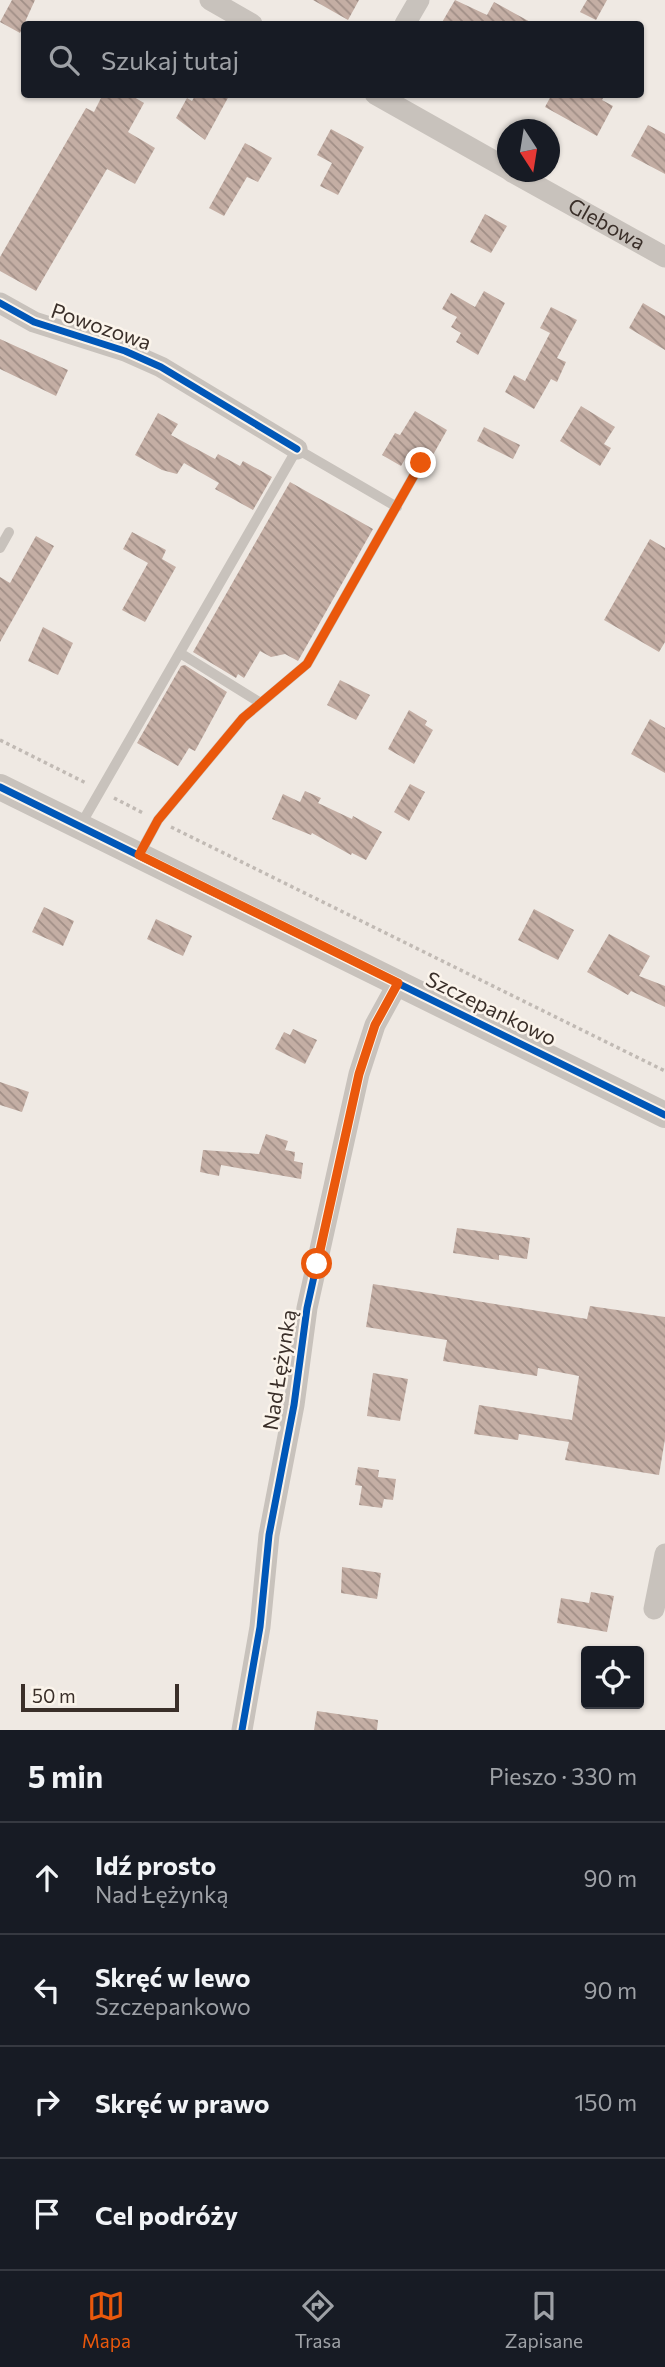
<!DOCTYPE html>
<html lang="pl">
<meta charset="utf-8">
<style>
:root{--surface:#171b24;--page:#242831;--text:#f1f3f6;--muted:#9ea1a6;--line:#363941;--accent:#ea580c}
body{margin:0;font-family:Commissioner,sans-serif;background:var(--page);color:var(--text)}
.controls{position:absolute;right:21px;bottom:21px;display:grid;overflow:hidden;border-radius:7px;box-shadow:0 2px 5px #0004}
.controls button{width:63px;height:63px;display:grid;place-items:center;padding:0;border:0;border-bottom:2px solid var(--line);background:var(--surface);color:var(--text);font:35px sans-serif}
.compass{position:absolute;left:497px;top:119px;width:63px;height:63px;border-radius:50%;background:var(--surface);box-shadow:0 2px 5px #0004;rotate:168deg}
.scale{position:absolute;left:21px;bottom:18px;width:158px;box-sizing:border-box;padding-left:7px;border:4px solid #3a2f29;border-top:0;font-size:19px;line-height:24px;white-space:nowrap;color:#3a2f29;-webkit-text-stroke:5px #fbf4eb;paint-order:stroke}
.stop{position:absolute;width:21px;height:21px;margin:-16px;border:5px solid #ea580c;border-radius:50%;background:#fff}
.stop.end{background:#ea580c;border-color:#fff;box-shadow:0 2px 7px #0008}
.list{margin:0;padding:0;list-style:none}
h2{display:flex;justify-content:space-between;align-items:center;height:91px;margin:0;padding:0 28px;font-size:30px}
h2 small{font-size:23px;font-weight:400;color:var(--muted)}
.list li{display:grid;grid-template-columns:46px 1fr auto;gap:21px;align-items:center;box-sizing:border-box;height:112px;padding:0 28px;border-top:2px solid var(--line)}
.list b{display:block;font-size:26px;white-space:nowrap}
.list p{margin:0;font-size:23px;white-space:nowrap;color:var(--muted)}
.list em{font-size:23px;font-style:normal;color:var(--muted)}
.icon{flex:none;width:38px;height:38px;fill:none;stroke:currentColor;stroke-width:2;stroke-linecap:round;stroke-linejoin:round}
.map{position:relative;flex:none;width:665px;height:1730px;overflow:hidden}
.search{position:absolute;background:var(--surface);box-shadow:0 2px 5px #0004;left:21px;right:21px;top:21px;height:77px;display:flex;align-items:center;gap:18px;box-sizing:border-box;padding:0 24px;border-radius:7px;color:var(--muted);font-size:26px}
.sheet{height:539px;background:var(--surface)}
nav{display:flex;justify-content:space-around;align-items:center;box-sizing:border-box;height:98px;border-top:2px solid var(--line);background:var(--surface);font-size:19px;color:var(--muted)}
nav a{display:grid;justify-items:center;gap:4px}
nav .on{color:var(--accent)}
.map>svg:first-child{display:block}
.building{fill:url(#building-back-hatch)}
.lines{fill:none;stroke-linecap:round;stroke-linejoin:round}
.path{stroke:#c1bab4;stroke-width:3.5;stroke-dasharray:3.5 3.5;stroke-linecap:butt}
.service{stroke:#c8c2bc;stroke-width:10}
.minor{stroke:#c8c2bc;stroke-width:21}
.tertiary{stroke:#c8c2bc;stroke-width:26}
.cycleway-casing{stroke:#fbf4eb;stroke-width:11}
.cycleway{stroke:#0057b8;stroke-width:7}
.route{stroke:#ea580c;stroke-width:9}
.labels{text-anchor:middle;stroke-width:5;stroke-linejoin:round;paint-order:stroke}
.street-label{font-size:21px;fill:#3a2f29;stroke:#fbf4eb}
</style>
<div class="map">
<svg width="665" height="1730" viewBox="0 0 665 1730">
<defs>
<pattern id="building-back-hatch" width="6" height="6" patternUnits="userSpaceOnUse" patternTransform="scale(1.75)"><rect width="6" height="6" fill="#c4aea4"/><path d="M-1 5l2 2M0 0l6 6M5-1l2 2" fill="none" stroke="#a08e86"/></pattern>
</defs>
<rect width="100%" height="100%" fill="#efe9e3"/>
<path class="building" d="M 12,0 L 35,0 L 20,33 L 0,22 Z
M 313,0 L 359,0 L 348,20 Z
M 455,0 L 487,15 L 494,2 L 534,24 L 441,24 Z
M 587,0 L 607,0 L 596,20 L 580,12 Z
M 103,94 L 129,94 L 144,103 L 128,132 L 155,148 L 135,184 L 107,169 L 36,291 L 0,271 L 0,257 L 86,108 L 94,112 Z
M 196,94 L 230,94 L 205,140 L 176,118 L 187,98 L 192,101 Z
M 552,94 L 605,94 L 602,100 L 613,106 L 597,136 L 545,107 Z
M 648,125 L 665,134 L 665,174 L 631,156 Z
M 331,129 L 364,147 L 338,195 L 320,186 L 332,163 L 317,155 Z
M 245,143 L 272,158 L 258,182 L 247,177 L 224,216 L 209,208 Z
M 485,214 L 507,226 L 491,253 L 470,242 Z
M 484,291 L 505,303 L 478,355 L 456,342 L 461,333 L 451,327 L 457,317 L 442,309 L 451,293 L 475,307 Z
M 643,303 L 665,316 L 665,350 L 629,328 Z
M 551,307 L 577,320 L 557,358 L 566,362 L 557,382 L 551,379 L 534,409 L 505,392 L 514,375 L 525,381 L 550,333 L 540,328 Z
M 0,339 L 68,370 L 56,396 L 0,369 Z
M 581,406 L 615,427 L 604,444 L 611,448 L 600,466 L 560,441 Z
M 415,411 L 447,430 L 429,462 L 424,456 L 415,458 L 408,454 L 401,466 L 382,455 L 395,433 L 400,435 Z
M 158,413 L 178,424 L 171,435 L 215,459 L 218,454 L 240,466 L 243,461 L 272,477 L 253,510 L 215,489 L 219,483 L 184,463 L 177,474 L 162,470 L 135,455 Z
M 484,427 L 520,445 L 513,459 L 477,441 Z
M 290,482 L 373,529 L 298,661 L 285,654 L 271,657 L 260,651 L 244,678 L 238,674 L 236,678 L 193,652 Z
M 132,532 L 166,550 L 162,559 L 176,567 L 145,622 L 122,610 L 148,563 L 123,549 Z
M 36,536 L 54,546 L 0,642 L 0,577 L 10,583 Z
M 650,539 L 665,548 L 665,642 L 659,652 L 604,620 Z
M 43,627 L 73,643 L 58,675 L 28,661 Z
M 185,665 L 227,692 L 195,751 L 189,748 L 178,766 L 137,743 L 181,666 Z
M 340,680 L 370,695 L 356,720 L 327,705 Z
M 409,710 L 427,721 L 425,725 L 433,730 L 414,764 L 388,749 Z
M 650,719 L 665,728 L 665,773 L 631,754 Z
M 410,784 L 425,792 L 409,821 L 394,812 Z
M 305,791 L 321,798 L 318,803 L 352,819 L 353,816 L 382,832 L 366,860 L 352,853 L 351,855 L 312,833 L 311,835 L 272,819 L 283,794 L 300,802 Z
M 44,907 L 74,921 L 63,946 L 32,932 Z
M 534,909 L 574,930 L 558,960 L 518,940 Z
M 156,919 L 192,936 L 183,956 L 147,939 Z
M 609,934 L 650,956 L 639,976 L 665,986 L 665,1007 L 631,991 L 628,995 L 587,972 Z
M 293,1029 L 317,1040 L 305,1064 L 275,1049 L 284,1032 L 290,1035 Z
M 0,1082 L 29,1092 L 22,1112 L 0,1105 Z
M 266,1134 L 288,1141 L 285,1150 L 295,1152 L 294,1161 L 303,1163 L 301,1179 L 221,1165 L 219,1176 L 200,1172 L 203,1150 L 259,1154 Z
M 457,1228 L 530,1238 L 527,1259 L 499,1255 L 499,1260 L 453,1253 Z
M 373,1284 L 587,1319 L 590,1306 L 665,1317 L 665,1439 L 659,1475 L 565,1460 L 569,1442 L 519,1434 L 518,1440 L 474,1434 L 479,1405 L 572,1420 L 579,1376 L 538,1368 L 537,1376 L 443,1361 L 447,1340 L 366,1327 Z
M 373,1373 L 408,1379 L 400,1421 L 367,1416 Z
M 358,1467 L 379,1470 L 378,1477 L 396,1479 L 393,1500 L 384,1499 L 382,1508 L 359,1505 L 362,1486 L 355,1485 Z
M 342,1567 L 381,1573 L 377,1599 L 341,1593 Z
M 591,1592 L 614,1596 L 607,1632 L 557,1623 L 561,1598 L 589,1603 Z
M 317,1711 L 378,1720 L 377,1730 L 314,1730 Z"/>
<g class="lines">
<path class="path" d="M 0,740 L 86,783
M 114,798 L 145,814
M 171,827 L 665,1071"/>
<path class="service" d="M 0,548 L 9,532
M 180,653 L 259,702
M 80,826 L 297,449 L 397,507
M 139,855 L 158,820 L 243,718 L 307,664 L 421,463"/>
<g class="minor">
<path d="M 210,0 L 252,24"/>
<path d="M 405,24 L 419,0"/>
<path d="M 375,94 L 508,169"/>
<path id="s1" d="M 512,172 L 665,257"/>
<path d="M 0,303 L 34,322 L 125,351 L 161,367 L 297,449"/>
<path d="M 654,1609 L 665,1554"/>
<path d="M 242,1730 L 260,1627 L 269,1535 L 294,1405 L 307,1308 L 359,1074 L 375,1025 L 398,983"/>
</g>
<path class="tertiary" d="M 0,787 L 665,1115"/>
<defs>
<path id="cycleway" d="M 0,303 L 34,322 L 125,351 L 161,367 L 297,449
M 0,787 L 665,1115
M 242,1730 L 260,1627 L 269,1535 L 294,1405 L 307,1308 L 359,1074 L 375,1025 L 398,983"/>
</defs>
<use href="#cycleway" class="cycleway-casing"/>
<use href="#cycleway" class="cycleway"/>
</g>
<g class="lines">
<path class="route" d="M 317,1264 L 359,1074 L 375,1025 L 398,983 L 139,855 L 158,820 L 243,718 L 307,664 L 421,463"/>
</g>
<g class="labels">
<g class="street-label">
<text dy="7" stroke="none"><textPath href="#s1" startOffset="108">Glebowa</textPath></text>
<text transform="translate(101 327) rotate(19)" y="7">Powozowa</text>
<text transform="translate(491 1009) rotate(26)" y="7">Szczepankowo</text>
<text transform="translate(280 1370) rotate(-81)" y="7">Nad Łężynką</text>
</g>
</g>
</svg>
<div class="controls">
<button><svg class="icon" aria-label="locate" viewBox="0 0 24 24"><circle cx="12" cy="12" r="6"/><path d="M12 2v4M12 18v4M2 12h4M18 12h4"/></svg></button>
</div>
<svg class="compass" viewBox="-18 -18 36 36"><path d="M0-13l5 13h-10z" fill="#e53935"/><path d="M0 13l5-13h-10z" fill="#9ea1a6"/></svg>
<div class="scale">50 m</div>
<div class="stop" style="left:317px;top:1264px"></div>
<div class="stop end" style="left:421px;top:463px"></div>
<div class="search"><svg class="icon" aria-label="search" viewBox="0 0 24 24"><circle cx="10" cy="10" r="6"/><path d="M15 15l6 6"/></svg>Szukaj tutaj</div>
</div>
<section class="sheet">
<h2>5 min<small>Pieszo · 330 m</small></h2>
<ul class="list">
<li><svg class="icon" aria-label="ahead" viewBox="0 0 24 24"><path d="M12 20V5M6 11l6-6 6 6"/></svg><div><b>Idź prosto</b><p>Nad Łężynką</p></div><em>90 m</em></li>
<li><svg class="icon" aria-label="left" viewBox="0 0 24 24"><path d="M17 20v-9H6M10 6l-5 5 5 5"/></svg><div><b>Skręć w lewo</b><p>Szczepankowo</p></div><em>90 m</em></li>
<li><svg class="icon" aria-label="right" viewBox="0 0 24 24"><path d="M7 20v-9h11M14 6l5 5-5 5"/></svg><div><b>Skręć w prawo</b></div><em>150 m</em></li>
<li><svg class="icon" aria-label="arrive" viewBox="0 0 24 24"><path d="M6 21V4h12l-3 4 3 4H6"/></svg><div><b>Cel podróży</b></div></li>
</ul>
</section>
<nav>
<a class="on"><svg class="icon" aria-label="map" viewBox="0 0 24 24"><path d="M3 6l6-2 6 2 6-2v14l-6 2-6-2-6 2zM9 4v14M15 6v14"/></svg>Mapa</a>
<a><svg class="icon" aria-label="directions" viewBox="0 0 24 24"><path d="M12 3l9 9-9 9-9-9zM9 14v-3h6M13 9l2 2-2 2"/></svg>Trasa</a>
<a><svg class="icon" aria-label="saved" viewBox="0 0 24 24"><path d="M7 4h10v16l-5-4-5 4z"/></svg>Zapisane</a>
</nav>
